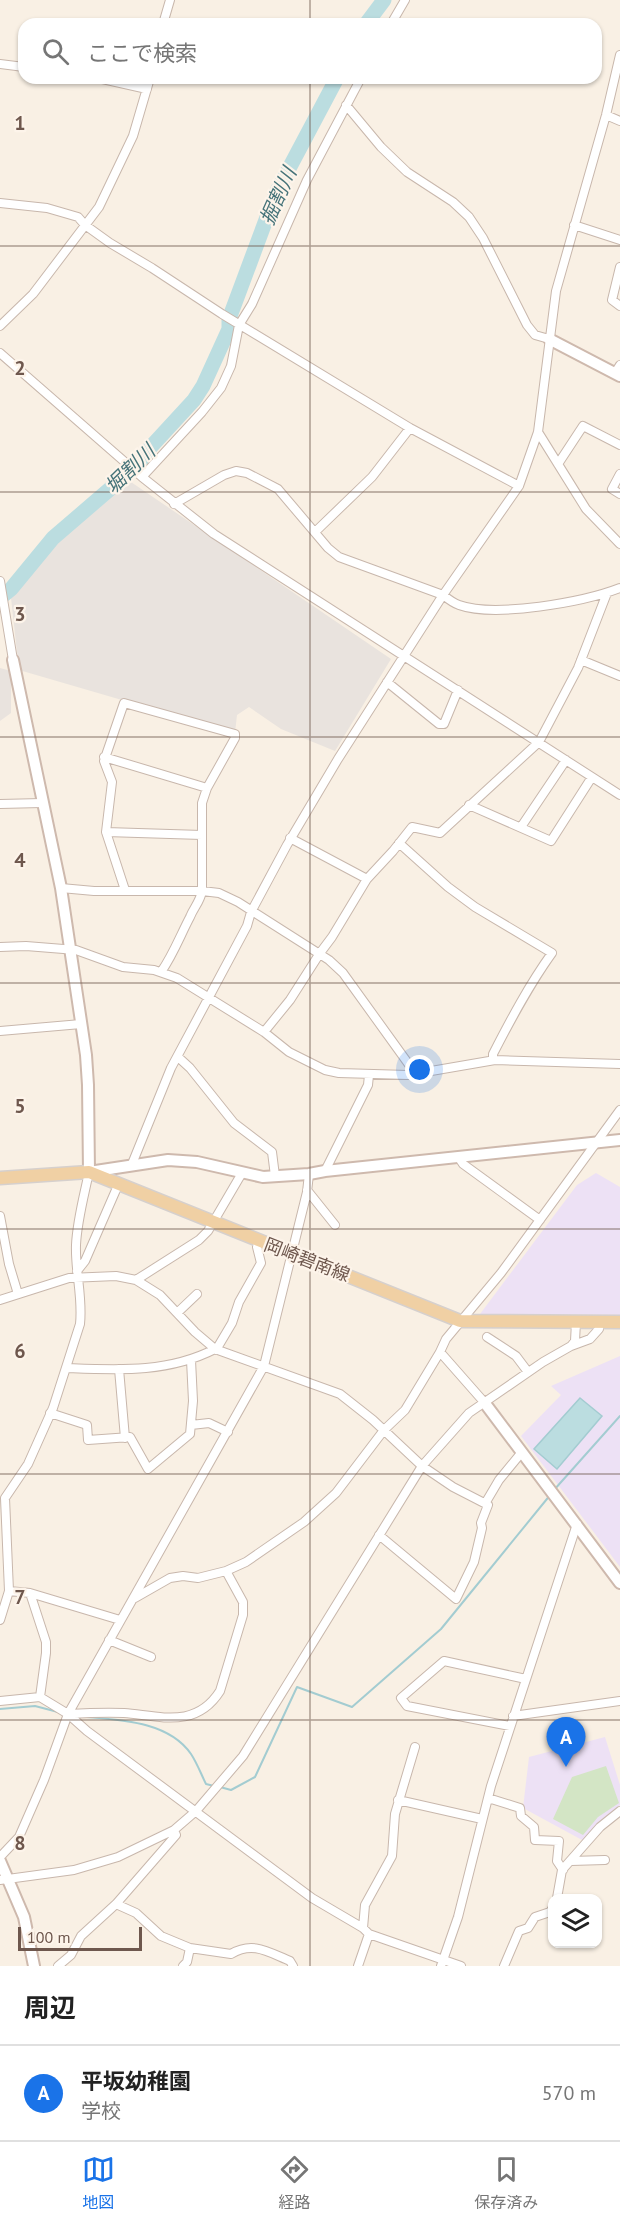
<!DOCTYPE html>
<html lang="ja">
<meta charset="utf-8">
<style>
:root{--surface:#fff;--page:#f6f6f6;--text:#222;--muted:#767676;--line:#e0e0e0;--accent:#1a73e8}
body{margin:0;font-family:"PT Sans","Noto Sans JP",sans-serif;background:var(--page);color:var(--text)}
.controls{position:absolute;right:18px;bottom:18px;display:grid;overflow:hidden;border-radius:12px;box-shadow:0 2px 4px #0004}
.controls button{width:54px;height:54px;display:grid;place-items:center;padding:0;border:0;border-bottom:2px solid var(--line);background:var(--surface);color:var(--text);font:30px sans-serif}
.scale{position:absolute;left:18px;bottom:15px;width:124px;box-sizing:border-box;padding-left:6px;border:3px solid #6e574d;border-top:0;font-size:16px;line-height:21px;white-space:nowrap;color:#6e574d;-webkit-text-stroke:4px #fdf4ea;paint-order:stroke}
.you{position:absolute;left:420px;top:1070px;width:21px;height:21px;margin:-15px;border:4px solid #fff;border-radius:50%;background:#1a73e8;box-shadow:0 0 0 9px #1a73e833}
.badge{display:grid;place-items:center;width:39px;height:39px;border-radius:50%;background:var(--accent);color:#fff;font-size:20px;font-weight:700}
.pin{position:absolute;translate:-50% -50px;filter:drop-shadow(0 2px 3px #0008)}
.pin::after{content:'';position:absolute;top:32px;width:21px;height:18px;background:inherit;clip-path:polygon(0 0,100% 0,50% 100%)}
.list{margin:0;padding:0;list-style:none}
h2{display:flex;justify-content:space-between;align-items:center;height:78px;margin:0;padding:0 24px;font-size:26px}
h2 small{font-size:20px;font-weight:400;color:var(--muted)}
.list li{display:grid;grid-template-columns:39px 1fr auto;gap:18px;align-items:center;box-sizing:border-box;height:96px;padding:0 24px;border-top:2px solid var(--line)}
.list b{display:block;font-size:22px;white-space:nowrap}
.list p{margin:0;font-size:20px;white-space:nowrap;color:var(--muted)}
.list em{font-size:20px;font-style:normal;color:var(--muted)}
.icon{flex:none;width:33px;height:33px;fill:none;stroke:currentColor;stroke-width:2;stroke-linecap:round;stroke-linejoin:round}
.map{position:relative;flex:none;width:620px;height:1966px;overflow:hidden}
.search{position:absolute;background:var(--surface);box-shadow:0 2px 4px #0004;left:18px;right:18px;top:18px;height:66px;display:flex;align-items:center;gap:15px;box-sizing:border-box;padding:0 21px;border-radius:18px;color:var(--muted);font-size:22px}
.sheet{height:174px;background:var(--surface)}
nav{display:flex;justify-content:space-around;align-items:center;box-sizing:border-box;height:84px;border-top:2px solid var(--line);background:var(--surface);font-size:16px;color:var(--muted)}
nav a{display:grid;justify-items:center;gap:3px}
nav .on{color:var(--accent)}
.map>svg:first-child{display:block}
.industrial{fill:#e9e3de}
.education{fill:#ede1f5}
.green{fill:#d3e5c5}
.water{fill:#bbdde0;stroke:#a3ccd1;stroke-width:1.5}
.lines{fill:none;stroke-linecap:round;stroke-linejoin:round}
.stream{stroke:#a3ccd1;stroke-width:2}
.river{stroke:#bbdde0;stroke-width:15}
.street-casing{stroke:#c8b7ac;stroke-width:10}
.secondary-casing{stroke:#ceb9ad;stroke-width:14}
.primary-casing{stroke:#d6d0cd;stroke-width:15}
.street{stroke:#fff;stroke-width:8}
.secondary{stroke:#fff;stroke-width:10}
.primary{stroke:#f0d0a4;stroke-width:12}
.grid{fill:none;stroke:#6e574d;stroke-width:1.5;stroke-opacity:0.55}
.labels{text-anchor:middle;stroke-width:4.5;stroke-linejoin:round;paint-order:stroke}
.street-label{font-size:18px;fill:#6e574d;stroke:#fdf4ea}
.water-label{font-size:20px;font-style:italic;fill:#467379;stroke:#fdf4ea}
.grid-label{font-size:20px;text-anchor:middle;font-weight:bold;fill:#6e574d;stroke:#fdf4ea;stroke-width:4.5;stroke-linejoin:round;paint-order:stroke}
</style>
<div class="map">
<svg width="620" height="1966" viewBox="0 0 620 1966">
<rect width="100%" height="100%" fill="#f9f0e4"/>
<path class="industrial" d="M 128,480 L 391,659 L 335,751 L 281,729 L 249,707 L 237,715 L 235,733 L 19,670 L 11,598 L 61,539 L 109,499 Z
M 0,668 L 11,671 L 11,713 L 0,721 Z"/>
<path class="education" d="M 596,1173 L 620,1187 L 620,1315 L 480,1314 L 577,1185 Z
M 620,1356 L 620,1567 L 521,1436 L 561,1395 L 551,1386 Z
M 605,1737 L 620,1785 L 620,1805 L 584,1841 L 523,1808 L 529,1757 Z"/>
<path class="green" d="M 606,1766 L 619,1803 L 598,1817 L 583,1835 L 553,1819 L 572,1777 Z"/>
<path class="water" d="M 580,1398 L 602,1416 L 557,1469 L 534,1449 Z"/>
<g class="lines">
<path class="stream" d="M 554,1490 L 620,1416
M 0,1709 L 35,1706 L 58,1712
M 87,1717 C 122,1720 169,1722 191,1754 C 197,1763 201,1774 206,1784 L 214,1786
M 220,1787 L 231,1790 L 255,1777 L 297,1687 L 352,1707 L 441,1629 L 551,1494"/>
<path class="river" d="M 366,24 L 384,0
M 0,598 L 11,589 L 53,538 L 139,464 L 148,450 L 194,400 L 203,386 L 229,329 L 229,319 L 276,193 L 337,78"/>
<defs>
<path id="street" d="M 163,24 L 170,0
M 391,24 L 405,0
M 0,64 L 24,67
M 98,78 L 147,89
M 346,105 L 381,147 L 407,172 L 453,202 L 469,217 L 483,238 L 527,325 L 535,335 L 549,339
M 606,115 L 620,121
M 0,203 L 47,208 L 78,217 L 85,225 L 110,243 L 152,268 L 222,314 L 410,428 L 519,486
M 574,225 L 620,240
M 620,267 L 612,300 L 620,306
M 0,326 L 33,294 L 99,207 L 133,136 L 150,78
M 0,353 L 142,477 L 214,534 L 620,795
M 615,373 L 620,365
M 538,432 L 586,509 L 620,544
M 558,464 L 583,426 L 620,445
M 620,474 L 612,489 L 620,494
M 142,477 L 202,412 L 221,388 L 231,366 L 239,325 L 252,304 L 307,180 L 361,78
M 174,504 L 224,475 L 236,471 L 247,473 L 278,489 L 328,548 L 339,557 L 443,595 C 448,599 453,603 459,605 C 495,618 584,602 620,588
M 315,532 L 372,477 L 410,428
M 0,581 L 13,660
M 581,660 L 620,676
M 387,682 L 439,724 L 444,724 L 458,690
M 104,757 L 207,788
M 0,804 L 42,803
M 469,805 L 551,841 L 592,777
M 521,827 L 566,760
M 106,832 L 202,835
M 290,838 L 367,879
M 399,843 L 448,887 L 475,907 L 552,953 C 529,985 511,1019 493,1054 L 493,1060
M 61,888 L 94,891 L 202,891 L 219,893 L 238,902 L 329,960 L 343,973 L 410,1066 L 412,1074
M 125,890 L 106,832 L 112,782 L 104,761 L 124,703 L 235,734 L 235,738 L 207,788 L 202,803 L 202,891 C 200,902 194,907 190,917 C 180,936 173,955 161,972
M 0,947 L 26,946 L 76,950 L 123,967 L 154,970 L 177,978 L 264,1032 L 289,1052 L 325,1070 L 339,1073 L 408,1075 L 495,1060 L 620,1064
M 0,1031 L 81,1024
M 264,1032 L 290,1000 L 320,953 L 332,937 L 367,879 L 393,851 L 412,827 L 440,833 L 539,742 L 578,668 L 607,593
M 178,1057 L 190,1068 L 234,1123 L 272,1152 L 275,1176
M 459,1158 L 463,1164 L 540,1220
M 132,1164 L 171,1068 L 247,926 L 251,912 L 287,845 L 338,759 L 443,595 L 519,486 L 538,432 L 556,291 L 606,115 L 620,55
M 325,1171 L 368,1085 L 369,1075
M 307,1190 L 335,1225
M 0,1216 L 9,1264 L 18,1294
M 77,1271 L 85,1261 L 119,1183
M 136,1280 L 199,1240 L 208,1231 L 242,1173
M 0,1300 L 69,1278 L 116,1276 L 136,1280 L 160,1295 L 195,1332 L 215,1349 L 340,1394 L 373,1420 L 422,1466 L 453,1487 L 488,1505 L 481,1523 L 482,1528 L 474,1562 L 456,1599 L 379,1535
M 177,1313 L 197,1294
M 487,1337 L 516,1356 L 528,1372
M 571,1346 L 575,1341 L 576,1322
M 216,1350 L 232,1323 L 239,1302 L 261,1263 L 257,1247 L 259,1241
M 440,1352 L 484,1402
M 67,1368 C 119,1370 168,1373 215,1349
M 119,1369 L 125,1438
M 50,1413 L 87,1425 L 88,1440 L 130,1437 L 148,1469 L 190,1434 L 193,1401 L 191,1360
M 191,1425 L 209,1423 L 228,1432
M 486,1502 L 499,1480 L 522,1452
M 9,1591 L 30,1593 L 120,1620
M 30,1593 L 46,1642 L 46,1653 L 40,1697
M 135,1598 L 170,1578 L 183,1576 L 198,1578 L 226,1571 L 246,1562 L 304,1522 L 336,1493 L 384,1430 L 405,1410 L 440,1352 L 446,1339 L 501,1273 L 620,1110
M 0,1620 L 9,1591 L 5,1498 L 28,1464 L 53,1408 L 80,1324 C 83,1297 75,1272 76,1245 C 77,1221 84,1196 89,1172
M 109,1640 L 151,1657
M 0,1701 L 40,1697 L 68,1714 L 87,1731 L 312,1898 L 363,1928 L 369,1934 L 461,1966
M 68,1714 C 86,1713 105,1712 124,1713 C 160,1716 196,1729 220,1691 L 243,1615 L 243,1602 L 226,1571
M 513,1716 L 620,1701
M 510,1726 L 407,1706 L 401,1698 L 444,1661 L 526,1679
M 488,1798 L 520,1808 L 521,1816 L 534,1827 L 535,1840 L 559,1841 L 557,1861 L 563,1870
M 398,1800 L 482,1819
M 0,1857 L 19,1837 L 44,1780 L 68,1714 L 264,1366 L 307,1192 L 309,1174
M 571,1861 L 605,1860
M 0,1880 L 74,1870 L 118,1857 L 174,1830 L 196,1811 L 243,1756 L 422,1466 L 469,1413 L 543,1362 L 571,1346 L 590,1339 L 599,1329 L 599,1322
M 557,1898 L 562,1870 L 600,1827 L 620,1811
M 116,1904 L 136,1913 L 161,1936 L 190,1948 L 231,1954 C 253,1941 268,1952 290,1961 L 293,1966
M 363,1928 L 365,1905 L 392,1856 L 395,1814 L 415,1747
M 58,1966 L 71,1955 L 81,1936 L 116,1904 L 176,1835 L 174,1830
M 183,1966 L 187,1962 L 190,1948
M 358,1966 L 369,1934
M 441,1966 L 458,1917 L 491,1786 L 577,1524
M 504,1966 L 519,1931 L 528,1928 L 535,1917 L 550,1912 L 552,1909"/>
<path id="secondary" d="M 549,339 L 620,376
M 13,660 L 61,888 L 86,1055 L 88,1085 L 89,1172 L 168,1160 L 197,1162 L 263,1177 L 309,1174 L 325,1171 L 620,1140
M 484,1402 L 620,1583
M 0,1861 L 24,1917 L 34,1966"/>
<path id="primary" d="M 0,1178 L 89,1172 L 460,1321 L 620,1322"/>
</defs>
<use href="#street" class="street-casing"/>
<use href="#secondary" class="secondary-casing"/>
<use href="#primary" class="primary-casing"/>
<use href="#street" class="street"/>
<use href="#secondary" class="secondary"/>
<use href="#primary" class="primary"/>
</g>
<path class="grid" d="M 310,0 L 310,24M 310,78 L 310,1966M 0,246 L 620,246M 0,492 L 620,492M 0,737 L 620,737M 0,983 L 620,983M 0,1229 L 620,1229M 0,1474 L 620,1474M 0,1720 L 620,1720"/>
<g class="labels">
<g class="street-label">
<text transform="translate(307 1260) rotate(21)" y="6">岡崎碧南線</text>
</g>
<g class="water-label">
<text transform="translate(278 196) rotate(-66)" y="7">掘割川</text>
<text transform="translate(130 469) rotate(-44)" y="7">堀割川</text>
</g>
</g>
<g class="grid-label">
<text x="20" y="130">1</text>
<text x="20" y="375">2</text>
<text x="20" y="621">3</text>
<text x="20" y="867">4</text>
<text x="20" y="1113">5</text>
<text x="20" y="1358">6</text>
<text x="20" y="1604">7</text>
<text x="20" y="1850">8</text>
</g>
</svg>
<div class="controls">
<button><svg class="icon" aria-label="layers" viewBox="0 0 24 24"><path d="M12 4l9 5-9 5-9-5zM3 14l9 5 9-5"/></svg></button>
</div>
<div class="scale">100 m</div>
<div class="you"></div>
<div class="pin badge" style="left:566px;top:1767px">A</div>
<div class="search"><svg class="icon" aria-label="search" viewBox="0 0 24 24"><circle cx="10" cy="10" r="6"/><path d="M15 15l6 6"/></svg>ここで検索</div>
</div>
<section class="sheet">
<h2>周辺<small></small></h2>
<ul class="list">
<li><span class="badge">A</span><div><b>平坂幼稚園</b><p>学校</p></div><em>570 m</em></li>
</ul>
</section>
<nav>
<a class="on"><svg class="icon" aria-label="map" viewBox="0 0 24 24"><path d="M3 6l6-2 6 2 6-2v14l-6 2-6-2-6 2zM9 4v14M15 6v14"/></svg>地図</a>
<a><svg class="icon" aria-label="directions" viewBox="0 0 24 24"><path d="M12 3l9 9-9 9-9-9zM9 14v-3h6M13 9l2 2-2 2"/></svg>経路</a>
<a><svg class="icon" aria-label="saved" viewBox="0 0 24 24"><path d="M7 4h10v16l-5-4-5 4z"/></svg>保存済み</a>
</nav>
